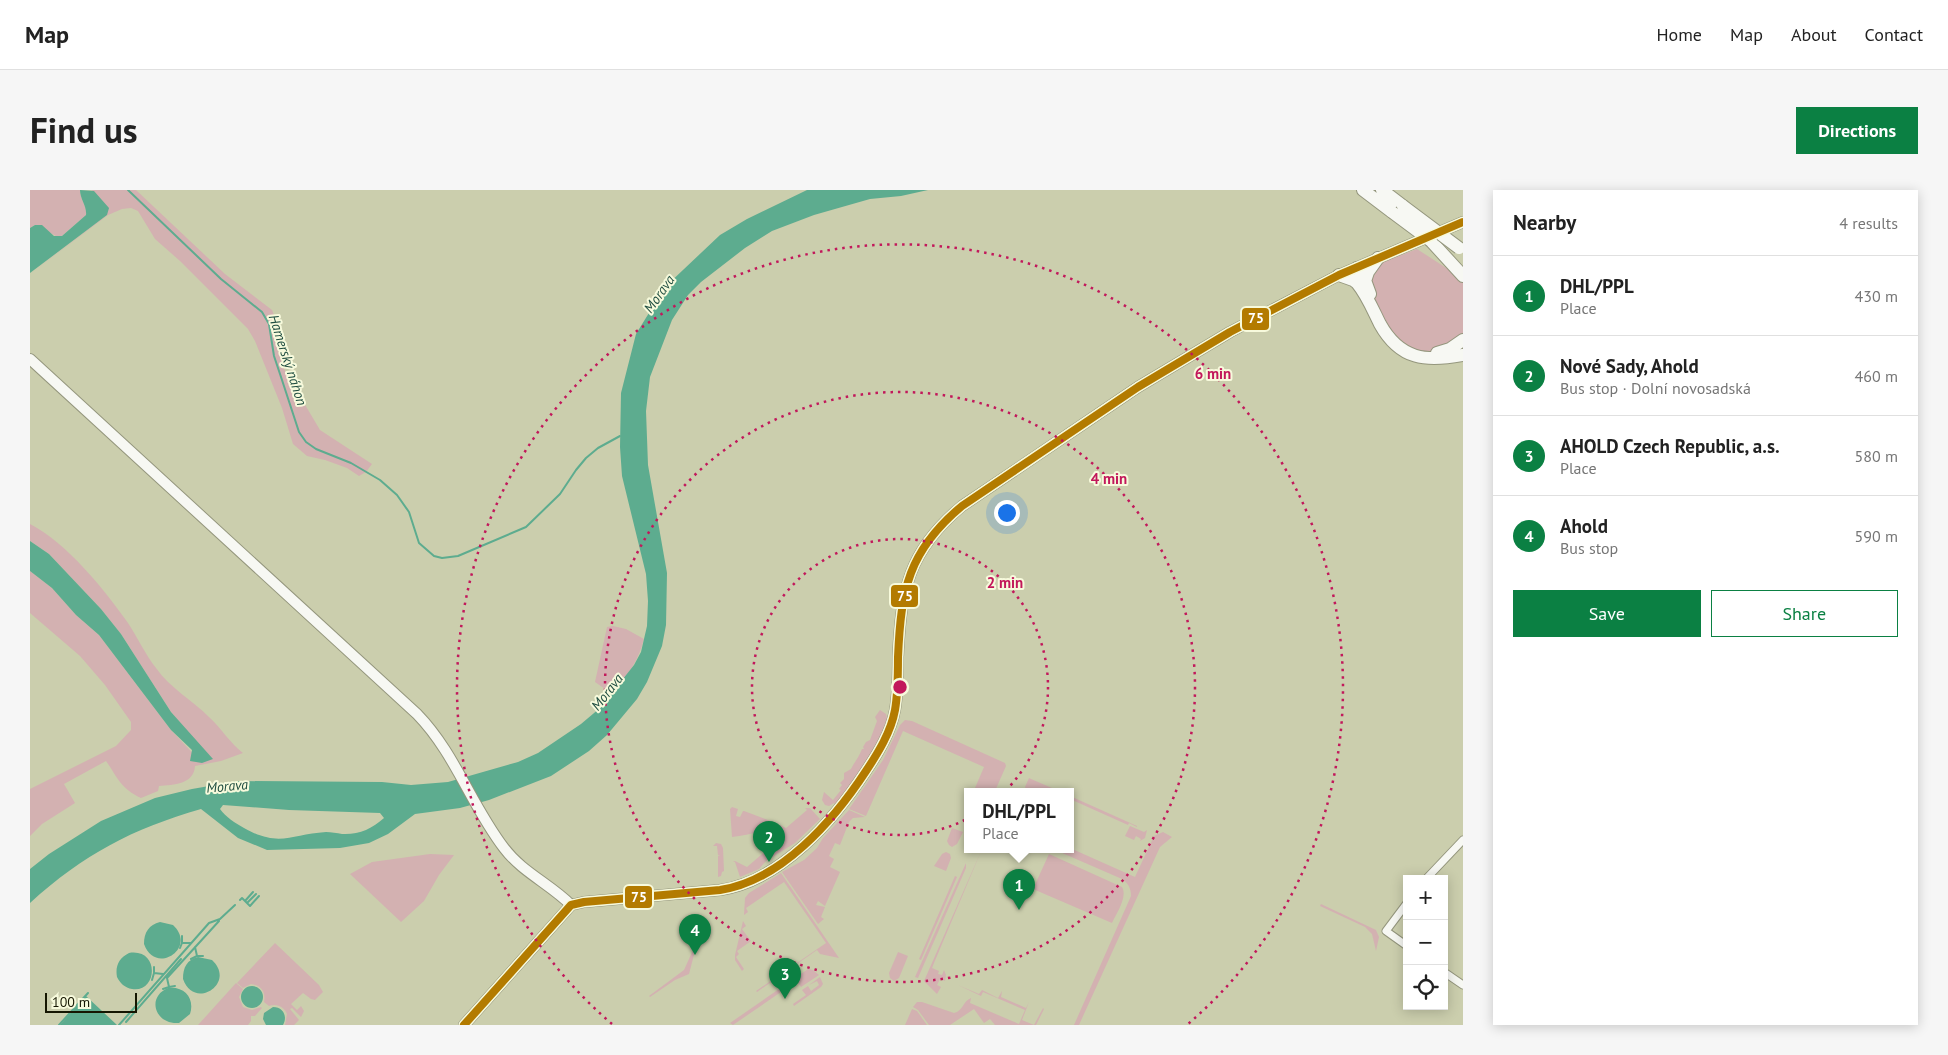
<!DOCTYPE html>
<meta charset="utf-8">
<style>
:root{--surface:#fff;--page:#f6f6f6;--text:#222;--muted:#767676;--line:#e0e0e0;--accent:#0b8043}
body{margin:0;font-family:"PT Sans",sans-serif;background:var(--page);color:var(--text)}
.controls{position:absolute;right:15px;bottom:15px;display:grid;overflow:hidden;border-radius:0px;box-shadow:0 2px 12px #0003}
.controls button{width:45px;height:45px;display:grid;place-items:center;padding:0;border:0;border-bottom:1px solid var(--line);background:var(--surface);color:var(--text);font:25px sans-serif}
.scale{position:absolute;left:15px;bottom:12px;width:92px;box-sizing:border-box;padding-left:5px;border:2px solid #151601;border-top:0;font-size:14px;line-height:18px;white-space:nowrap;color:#151601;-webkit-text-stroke:4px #f7fadc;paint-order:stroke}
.you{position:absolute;left:976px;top:322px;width:18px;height:18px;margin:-12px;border:4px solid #fff;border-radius:50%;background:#1a73e8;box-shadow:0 0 0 8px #1a73e833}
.badge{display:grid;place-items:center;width:32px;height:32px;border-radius:50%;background:var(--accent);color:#fff;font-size:16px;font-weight:700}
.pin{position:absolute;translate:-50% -41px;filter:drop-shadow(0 1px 2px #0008)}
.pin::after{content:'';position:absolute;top:26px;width:18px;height:15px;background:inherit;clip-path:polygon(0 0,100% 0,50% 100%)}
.popup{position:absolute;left:934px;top:598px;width:110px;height:65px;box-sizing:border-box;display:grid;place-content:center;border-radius:0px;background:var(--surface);filter:drop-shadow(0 1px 4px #0005);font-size:16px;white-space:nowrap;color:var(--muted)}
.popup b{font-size:19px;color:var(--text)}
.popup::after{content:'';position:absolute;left:50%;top:100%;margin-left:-10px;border:10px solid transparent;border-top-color:var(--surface)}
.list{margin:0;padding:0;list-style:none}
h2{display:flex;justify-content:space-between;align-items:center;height:65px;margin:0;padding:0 20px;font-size:21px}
h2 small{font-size:16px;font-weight:400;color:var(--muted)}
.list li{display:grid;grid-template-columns:32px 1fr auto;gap:15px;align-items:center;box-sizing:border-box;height:80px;padding:0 20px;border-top:1px solid var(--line)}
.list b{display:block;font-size:19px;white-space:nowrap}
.list p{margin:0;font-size:16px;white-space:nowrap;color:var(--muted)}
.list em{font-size:16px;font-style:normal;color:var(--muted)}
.actions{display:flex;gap:10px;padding:15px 20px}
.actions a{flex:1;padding:11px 0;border:1px solid var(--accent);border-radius:0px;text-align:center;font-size:18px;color:var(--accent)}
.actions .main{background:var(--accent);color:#fff}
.icon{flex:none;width:28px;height:28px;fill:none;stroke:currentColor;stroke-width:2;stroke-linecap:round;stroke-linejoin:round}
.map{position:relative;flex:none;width:1433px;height:835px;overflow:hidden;border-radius:0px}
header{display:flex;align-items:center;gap:30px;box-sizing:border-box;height:70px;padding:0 25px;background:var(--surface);border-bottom:1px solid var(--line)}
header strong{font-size:24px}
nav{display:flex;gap:28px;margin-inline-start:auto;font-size:18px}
.intro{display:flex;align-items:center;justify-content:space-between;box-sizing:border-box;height:120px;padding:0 30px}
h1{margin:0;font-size:35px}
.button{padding:12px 22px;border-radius:0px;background:var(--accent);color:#fff;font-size:18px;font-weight:700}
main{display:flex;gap:30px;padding:0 30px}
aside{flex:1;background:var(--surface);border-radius:0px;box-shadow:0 2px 12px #0003}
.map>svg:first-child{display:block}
.green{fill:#d3b1b1}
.water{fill:#5dac8f;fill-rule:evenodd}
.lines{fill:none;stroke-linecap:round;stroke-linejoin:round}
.stream{stroke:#5dac8f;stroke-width:2}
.minor-casing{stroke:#94967d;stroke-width:9}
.secondary-casing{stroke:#94967d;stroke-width:12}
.motorway-casing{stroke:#94967d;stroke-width:14}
.minor{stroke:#f7f8f3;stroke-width:7}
.secondary{stroke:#f7f8f3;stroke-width:10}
.motorway{stroke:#f7f8f3;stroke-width:12}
.motorway-bridge-casing{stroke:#94967d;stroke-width:14;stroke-linecap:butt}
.motorway-bridge{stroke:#f7f8f3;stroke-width:12}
.bus-1-casing{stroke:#f7fadc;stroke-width:11}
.bus-1{stroke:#b37b00;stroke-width:8}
.ring{fill:none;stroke:#c2185b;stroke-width:2.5;stroke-dasharray:2.5 5}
.labels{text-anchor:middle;stroke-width:4;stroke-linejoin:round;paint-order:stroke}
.water-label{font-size:14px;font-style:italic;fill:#204e41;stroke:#f7fadc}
.centre{fill:#c2185b;stroke:#f7fadc;stroke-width:2.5}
.ring-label{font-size:15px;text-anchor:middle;font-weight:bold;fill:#c2185b;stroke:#f7fadc;stroke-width:4;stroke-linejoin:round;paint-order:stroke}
.line-badge{stroke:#f7fadc;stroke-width:2}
.badge-label{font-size:14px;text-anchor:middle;font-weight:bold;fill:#fff}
</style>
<header>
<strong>Map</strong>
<nav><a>Home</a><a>Map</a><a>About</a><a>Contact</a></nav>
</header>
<div class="intro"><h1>Find us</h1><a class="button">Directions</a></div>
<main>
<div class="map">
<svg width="1433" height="835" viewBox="0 0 1433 835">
<rect width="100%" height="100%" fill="#cbcead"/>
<path class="green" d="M 0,0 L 50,0 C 50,9 57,16 56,25 L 32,46 L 28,47 L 5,35 L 0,38 Z
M 62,0 L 106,0 L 195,84 L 242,120 L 244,125 L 245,151 L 255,181 L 290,240 L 342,274 L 336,282 L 329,286 L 317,278 L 295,270 L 277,266 L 263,254 L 252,218 L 225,151 L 218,139 L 150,71 L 125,49 L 108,21 L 101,18 L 92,19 L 78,25 L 0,84 L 77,25 Z
M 1387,59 L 1424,83 L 1433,92 L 1433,144 C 1425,152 1414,158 1403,161 C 1373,170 1347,122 1340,99 C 1338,93 1340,86 1341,80 L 1350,73 Z
M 0,334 C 38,354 73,398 98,433 C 108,448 115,464 126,478 C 140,498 162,510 179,527 C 191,538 200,553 213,563 L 191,571 L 165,576 C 164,594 144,595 129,596 L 128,601 L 111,608 C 90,598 88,588 76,571 L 34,594 L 45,613 L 12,634 L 0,646 L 0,599 L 86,556 L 101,540 L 101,532 L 75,495 L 50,466 L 0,423 L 0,381 L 22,398 L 46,425 L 69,445 L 141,540 L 172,573 L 154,537 L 141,522 L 91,444 L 71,419 L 19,364 L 0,351 Z
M 583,436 L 596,439 L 614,449 C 609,469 599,483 587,499 L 575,499 L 565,492 L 577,437 Z
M 850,520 L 856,524 L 857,528 C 849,560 826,590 805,615 L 804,613 L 799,616 L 795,615 L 792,610 L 794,602 L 803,610 L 811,600 L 809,599 L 812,595 L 810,593 L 814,589 L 814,583 L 821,579 C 825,571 829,567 832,559 L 834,559 L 833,557 L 836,552 L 840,550 L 847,531 L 845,527 Z
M 875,530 L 882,531 L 975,573 L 976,576 L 965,601 L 954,601 L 945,598 L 954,577 L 873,541 L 836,626 L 819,619 L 853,570 L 870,535 Z
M 999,588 L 1001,589 L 1029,601 L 1016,598 L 1015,601 L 997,601 L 995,597 Z
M 1040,606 L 1107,636 L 1107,637 L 1099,633 L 1098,635 L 1040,609 Z
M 702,617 L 708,619 L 706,626 L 710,627 L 713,621 L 714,621 L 743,632 C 735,643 714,645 702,647 L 700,619 Z
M 775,618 L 780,618 L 790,629 L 765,653 L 736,671 L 729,679 L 710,687 L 705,672 L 703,672 L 705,671 L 717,677 L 731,665 L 755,648 L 748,638 L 750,635 L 756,638 L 777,620 Z
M 819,620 L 835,627 L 823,628 L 819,632 L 810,655 L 805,653 L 799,666 L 804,669 L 800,677 L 810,682 L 795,716 L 788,711 L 786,715 L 795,717 L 791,727 L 794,729 L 788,734 L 752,682 L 774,670 L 787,658 L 793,648 Z
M 1100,636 L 1114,642 L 1117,640 L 1115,648 L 1110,651 L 1111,649 L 1106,646 L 1104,650 L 1095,646 Z
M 922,638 L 933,642 L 927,654 L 922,657 L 919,655 L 917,651 Z
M 1133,642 L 1142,647 L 1130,657 L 1049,835 L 1044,835 L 1101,706 C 1101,698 1098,693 1092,689 L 1023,659 L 1040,658 L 1105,687 L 1124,646 Z
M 686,653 L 691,654 L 693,658 L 694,681 L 692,682 L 691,686 L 688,687 L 688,666 L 690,665 L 688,665 L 687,656 L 683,656 Z
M 952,659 L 904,773 L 902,778 L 909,781 L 908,784 L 912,785 L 914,780 L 916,785 L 915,791 L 910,789 L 907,795 L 911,797 L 907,804 L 894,791 Z
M 916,662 L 920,664 L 921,668 L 916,681 L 904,676 L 912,664 Z
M 400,664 L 424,665 L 409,685 L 394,711 L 371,732 L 320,684 L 342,672 Z
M 1019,664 L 1092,697 C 1098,707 1086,724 1082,733 L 1003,699 Z
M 936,673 L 936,678 L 888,788 L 885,787 Z
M 751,683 L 809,768 L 790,764 L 787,760 L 727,802 L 726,801 L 796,753 L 754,692 L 716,718 L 718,722 L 714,725 L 715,708 L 719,703 Z
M 925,686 L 927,687 L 891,770 L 889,769 Z
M 1291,714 L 1346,740 L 1349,747 L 1346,761 L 1342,744 L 1335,737 L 1290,716 Z
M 713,731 L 716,736 L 712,739 L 721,751 L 707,761 L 709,764 L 706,767 L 714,779 L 712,781 L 705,770 L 705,765 Z
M 245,753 L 289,795 L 293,802 L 285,810 L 281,809 L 273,803 L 261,814 L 267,820 L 271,816 L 274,821 L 271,827 L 262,818 L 260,819 L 269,830 L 264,835 L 255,835 L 257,824 C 254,817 247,813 239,816 L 234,812 C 236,802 231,795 221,794 L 213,798 L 207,793 Z
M 663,760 L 665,761 L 659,784 L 645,790 L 620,807 L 619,806 L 654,780 Z
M 868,762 L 878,766 L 869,788 L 864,791 L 860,788 L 859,783 Z
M 778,779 L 783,780 L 789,785 L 771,797 L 767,791 L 753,801 L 751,798 Z
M 790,787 L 793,794 L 791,797 L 764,816 L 763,814 L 776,805 L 772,800 L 778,796 L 781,801 L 789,795 L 787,791 L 779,795 Z
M 206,793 L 213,799 L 209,807 L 213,817 L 222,820 L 231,817 L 232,818 L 225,826 L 221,826 L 221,831 L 218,835 L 168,835 Z
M 928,795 L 949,804 L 952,800 L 968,808 L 972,801 L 971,807 L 996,818 L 999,812 L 992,830 L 1004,835 L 1013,818 L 1014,819 L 1006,835 L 965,835 L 960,829 L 954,833 L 944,819 L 920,835 L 899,835 L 888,820 L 883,817 L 887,812 L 892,812 L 924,823 C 933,821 933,811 941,808 L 940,813 L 989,834 L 995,820 L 953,802 L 951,806 Z
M 749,799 L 751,802 L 703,835 L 700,833 Z
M 882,819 L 887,821 L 897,835 L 875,835 Z"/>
<path class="water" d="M 50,0 L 64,1 L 79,18 L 77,25 L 0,83 L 0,38 L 5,35 L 12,35 L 24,46 L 32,46 L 56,25 C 57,16 50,9 50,0 Z
M 777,0 L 898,0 L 871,6 L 840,9 L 784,25 L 742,41 L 715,58 L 671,92 L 658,105 L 642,130 L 620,187 L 616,221 L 618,275 L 637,383 L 636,435 L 632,456 L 617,492 L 607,509 L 577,545 L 559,561 L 521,586 L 459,610 L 430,618 L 385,624 L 358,644 L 339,653 L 310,658 L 237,660 L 208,648 L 171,619 C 102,639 54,664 0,713 L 0,679 L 19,664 L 71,631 L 125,608 L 162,599 L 208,591 L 352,592 L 381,595 L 418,592 L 488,572 L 508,563 L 551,534 L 570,518 L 604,475 L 611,462 L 617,436 L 618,411 L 616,384 L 592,286 L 590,257 L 591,203 L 606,144 L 635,97 L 690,45 L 717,29 ZM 193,615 L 259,620 L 350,623 L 354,628 C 342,639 328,645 312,644 C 307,643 301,642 296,642 C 262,644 249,658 214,638 C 205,633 196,627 190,619 Z
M 0,351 L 19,364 L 71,419 L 91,444 L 141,522 L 183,569 L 172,573 L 160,571 L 162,560 L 141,540 L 69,445 L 46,425 L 22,398 L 0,381 Z
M 130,732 L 143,735 C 168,758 125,786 114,754 C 114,742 119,735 130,732 Z
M 99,763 C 130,758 128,803 102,799 C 95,798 90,793 87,787 C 85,776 89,768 99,763 Z
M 168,767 L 182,770 C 207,793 164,821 153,789 C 153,777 157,770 168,767 Z
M211 807a11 11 0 1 1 22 0a11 11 0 1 1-22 0Z
M 138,798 C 155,796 165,809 160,824 L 149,833 C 125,835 116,807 138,798 Z
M 56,806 L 87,835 L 30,835 Z
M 243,817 C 253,817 258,826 253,835 L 236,835 L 233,829 L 234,823 Z"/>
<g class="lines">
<path class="stream" d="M 98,0 L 191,89 L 232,122 L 239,134 L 244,166 L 252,190 L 269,242 L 276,252 L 286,259 L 321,273 L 350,290 L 367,305 L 379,322 L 389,353 L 404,366 L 412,368 L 428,366 L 496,337 L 530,304 L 546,280 L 556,268 L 568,258 L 590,246
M 210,710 L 212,708 L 220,716 L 229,706
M 215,711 L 223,702
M 217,713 L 226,704
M 152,746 L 152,753
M 150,758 L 152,753 L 161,753
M 167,766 L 173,766
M 161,769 L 167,766 L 165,757
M 124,777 L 124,783 L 133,784
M 122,790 L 124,783
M 139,797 L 145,796
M 133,799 L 139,797 L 137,788 L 189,731
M 96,832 L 151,769
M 29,835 L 58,803
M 89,835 L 179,733 L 190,729 L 205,715"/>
<defs>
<path id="minor" d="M 1396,689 L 1433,650
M 1377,713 L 1356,741 L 1377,756
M 1414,782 L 1433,795"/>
<path id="secondary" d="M 0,169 L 387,524 C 425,563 441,615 474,658 C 492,682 520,694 541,715
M 434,835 L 541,715 L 554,712 L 690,700 C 751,691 804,630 836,581 C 848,563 861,542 865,520 C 868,503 868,484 868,467 C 871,400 878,361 932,316 L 1108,197 L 1200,142 L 1309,85 L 1433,32"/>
<path id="motorway" d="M 1333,0 L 1362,22
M 1352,0 L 1373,16
M 1401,51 L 1433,86
M 1327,78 L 1332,82 L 1340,104
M 1309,85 L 1323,90 L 1327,93 C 1337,105 1343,120 1350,134 C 1370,170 1396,172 1433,165
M 1335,91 L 1338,82 L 1348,68
M 1407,163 L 1420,159 L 1433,150"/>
</defs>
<use href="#minor" class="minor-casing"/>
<use href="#secondary" class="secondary-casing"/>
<use href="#motorway" class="motorway-casing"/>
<use href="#minor" class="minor"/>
<use href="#secondary" class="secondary"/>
<use href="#motorway" class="motorway"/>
<defs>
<path id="motorway-bridge" d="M 1373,16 L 1429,58
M 1362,22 L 1401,51"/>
</defs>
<use href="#motorway-bridge" class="motorway-bridge-casing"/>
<use href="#motorway-bridge" class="motorway-bridge"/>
<defs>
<path id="bus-1" d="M 434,835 L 541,715 L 554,712 L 690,700 C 751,691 804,630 836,581 C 848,563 861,542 865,520 C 868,503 868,484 868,467 C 871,400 878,361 932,316 L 1108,197 L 1200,142 L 1309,85 L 1433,32"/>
</defs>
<use href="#bus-1" class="bus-1-casing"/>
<use href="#bus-1" class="bus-1"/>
</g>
<g class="ring">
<circle cx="870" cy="497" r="148"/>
<circle cx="870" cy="497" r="295"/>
<path d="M582 834A443 443 0 1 1 1158 834"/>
</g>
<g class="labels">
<g class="water-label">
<text transform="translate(629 104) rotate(-55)" y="5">Morava</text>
<text transform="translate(258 170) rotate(72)" y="5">Hamerský náhon</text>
<text transform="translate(577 502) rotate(-52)" y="5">Morava</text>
<text transform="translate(197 596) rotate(-5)" y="5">Morava</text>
</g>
</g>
<circle cx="870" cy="497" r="8" class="centre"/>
<g class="ring-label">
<text x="1183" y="189">6 min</text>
<text x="1079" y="294">4 min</text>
<text x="975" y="398">2 min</text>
</g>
<g class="line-badge">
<rect x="1211" y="117" width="29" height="24" rx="5" fill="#b37b00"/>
<rect x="860" y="394" width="29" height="24" rx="5" fill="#b37b00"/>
<rect x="594" y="695" width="29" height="24" rx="5" fill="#b37b00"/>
</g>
<g class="badge-label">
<text x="1226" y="133">75</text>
<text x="875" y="411">75</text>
<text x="609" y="712">75</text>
</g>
</svg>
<div class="controls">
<button>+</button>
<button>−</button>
<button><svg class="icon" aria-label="locate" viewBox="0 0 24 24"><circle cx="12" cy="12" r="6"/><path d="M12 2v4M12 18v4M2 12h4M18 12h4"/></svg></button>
</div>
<div class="scale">100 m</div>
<div class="you"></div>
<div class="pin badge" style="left:989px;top:720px">1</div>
<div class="popup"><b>DHL/PPL</b>Place</div>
<div class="pin badge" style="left:739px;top:672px">2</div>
<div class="pin badge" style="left:755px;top:809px">3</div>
<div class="pin badge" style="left:665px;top:765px">4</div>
</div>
<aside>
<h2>Nearby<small>4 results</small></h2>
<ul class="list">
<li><span class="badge">1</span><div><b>DHL/PPL</b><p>Place</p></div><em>430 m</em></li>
<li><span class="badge">2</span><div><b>Nové Sady, Ahold</b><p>Bus stop · Dolní novosadská</p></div><em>460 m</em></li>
<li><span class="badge">3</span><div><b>AHOLD Czech Republic, a.s.</b><p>Place</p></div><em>580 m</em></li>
<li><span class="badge">4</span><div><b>Ahold</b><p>Bus stop</p></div><em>590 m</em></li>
</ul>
<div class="actions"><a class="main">Save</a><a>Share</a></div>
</aside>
</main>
